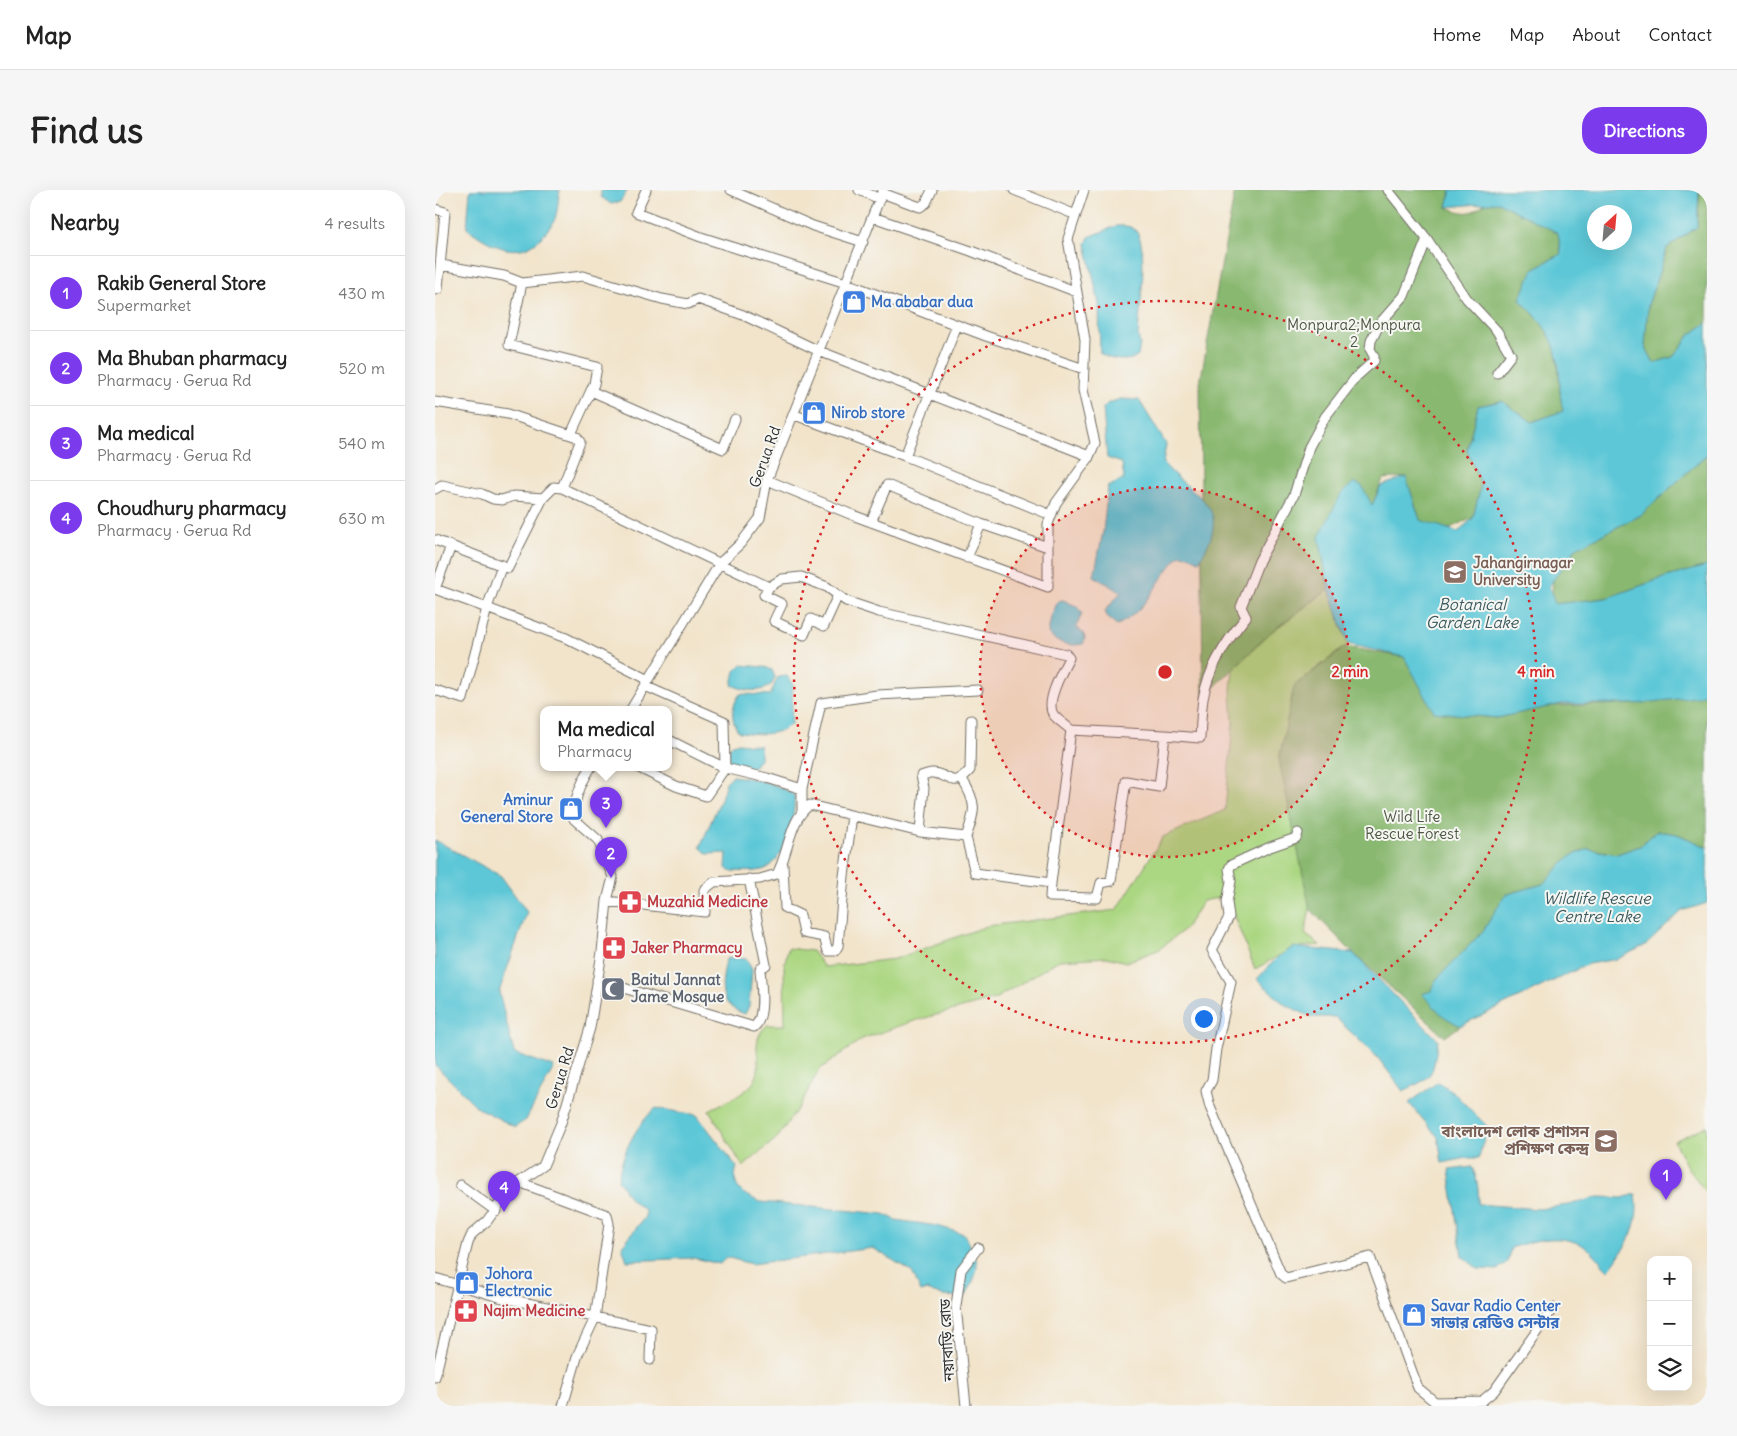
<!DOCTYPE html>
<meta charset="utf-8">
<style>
:root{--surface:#fff;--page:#f6f6f6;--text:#222;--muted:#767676;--line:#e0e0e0;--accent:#7c3aed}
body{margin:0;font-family:Delius,"Noto Sans Bengali",sans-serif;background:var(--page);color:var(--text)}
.controls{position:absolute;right:15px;bottom:15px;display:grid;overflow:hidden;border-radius:10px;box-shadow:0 5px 20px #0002}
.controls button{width:45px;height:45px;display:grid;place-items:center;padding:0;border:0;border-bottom:1px solid var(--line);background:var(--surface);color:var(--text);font:25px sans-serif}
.compass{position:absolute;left:1152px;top:15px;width:45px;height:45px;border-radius:50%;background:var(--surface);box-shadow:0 5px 20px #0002;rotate:26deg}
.you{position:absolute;left:768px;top:828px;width:18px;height:18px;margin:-12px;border:4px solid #fff;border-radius:50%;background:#1a73e8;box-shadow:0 0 0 8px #1a73e833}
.badge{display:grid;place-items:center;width:32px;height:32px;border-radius:50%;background:var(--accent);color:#fff;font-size:16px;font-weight:700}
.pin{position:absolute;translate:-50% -41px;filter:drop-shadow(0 1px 2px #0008)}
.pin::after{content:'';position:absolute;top:26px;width:18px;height:15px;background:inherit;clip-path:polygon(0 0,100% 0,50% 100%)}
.popup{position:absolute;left:105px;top:516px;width:132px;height:65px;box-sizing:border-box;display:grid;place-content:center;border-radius:10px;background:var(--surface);filter:drop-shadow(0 1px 4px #0005);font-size:16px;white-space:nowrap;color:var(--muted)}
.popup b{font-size:19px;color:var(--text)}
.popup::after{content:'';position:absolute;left:50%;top:100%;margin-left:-10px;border:10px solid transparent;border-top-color:var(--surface)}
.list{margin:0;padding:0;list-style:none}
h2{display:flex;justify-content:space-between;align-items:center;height:65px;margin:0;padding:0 20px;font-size:21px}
h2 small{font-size:16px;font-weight:400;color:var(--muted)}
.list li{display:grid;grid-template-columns:32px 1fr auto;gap:15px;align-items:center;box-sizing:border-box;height:75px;padding:0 20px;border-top:1px solid var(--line)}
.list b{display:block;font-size:19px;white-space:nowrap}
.list p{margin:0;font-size:16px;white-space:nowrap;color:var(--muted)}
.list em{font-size:16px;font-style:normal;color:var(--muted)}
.icon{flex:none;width:28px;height:28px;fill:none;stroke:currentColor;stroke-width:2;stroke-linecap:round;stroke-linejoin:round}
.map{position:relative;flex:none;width:1272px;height:1216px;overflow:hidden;border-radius:20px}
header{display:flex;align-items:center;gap:30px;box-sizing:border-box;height:70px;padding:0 25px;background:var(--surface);border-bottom:1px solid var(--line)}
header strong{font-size:24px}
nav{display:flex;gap:28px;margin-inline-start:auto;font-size:18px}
.intro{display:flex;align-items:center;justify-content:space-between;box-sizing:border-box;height:120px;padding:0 30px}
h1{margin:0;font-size:35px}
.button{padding:12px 22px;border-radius:20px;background:var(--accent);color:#fff;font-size:18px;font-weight:700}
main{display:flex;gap:30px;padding:0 30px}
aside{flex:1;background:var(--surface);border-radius:20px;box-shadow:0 5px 20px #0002}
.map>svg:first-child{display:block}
.green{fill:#acd782;stroke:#6c8156}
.forest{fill:#89b870;stroke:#5a724e}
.water{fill:#5dc7d7;stroke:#447981;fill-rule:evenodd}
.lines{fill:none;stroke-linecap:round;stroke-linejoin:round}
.minor-casing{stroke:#716c63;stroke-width:11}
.minor{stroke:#fff;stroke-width:9}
.ring{fill:none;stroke:#d62828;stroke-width:2.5;stroke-dasharray:2.5 5}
.labels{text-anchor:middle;stroke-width:4;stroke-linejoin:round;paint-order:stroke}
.shop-label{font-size:15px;font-weight:bold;fill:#366cbe;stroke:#f6f6f2;text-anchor:start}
.park-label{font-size:15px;fill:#4b5641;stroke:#f6f6f2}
.street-label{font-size:15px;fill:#2b2b2b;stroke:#f6f6f2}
.education-label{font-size:15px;font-weight:bold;fill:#785e54;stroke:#f6f6f2;text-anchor:start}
.health-label{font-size:15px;font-weight:bold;fill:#be3a42;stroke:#f6f6f2;text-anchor:start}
.worship-label{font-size:15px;font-weight:bold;fill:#5b616d;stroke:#f6f6f2;text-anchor:start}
.water-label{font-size:16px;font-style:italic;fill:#3a5a5f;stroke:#f6f6f2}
.centre{fill:#d62828;stroke:#f6f6f2;stroke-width:2.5}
.ring-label{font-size:15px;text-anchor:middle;font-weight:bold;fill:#d62828;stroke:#f6f6f2;stroke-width:4;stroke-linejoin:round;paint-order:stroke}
</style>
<header>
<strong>Map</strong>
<nav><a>Home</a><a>Map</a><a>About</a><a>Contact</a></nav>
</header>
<div class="intro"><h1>Find us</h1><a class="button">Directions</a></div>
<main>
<aside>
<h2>Nearby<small>4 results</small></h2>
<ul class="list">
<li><span class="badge">1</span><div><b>Rakib General Store</b><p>Supermarket</p></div><em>430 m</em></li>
<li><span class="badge">2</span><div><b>Ma Bhuban pharmacy</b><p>Pharmacy · Gerua Rd</p></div><em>520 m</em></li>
<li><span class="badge">3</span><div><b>Ma medical</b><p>Pharmacy · Gerua Rd</p></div><em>540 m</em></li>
<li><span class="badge">4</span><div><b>Choudhury pharmacy</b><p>Pharmacy · Gerua Rd</p></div><em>630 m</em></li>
</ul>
</aside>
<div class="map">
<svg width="1272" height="1216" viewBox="0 0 1272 1216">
<rect width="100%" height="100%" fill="#f6f6f2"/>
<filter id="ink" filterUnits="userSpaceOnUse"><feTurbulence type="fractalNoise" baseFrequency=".02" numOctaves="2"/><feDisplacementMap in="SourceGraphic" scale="10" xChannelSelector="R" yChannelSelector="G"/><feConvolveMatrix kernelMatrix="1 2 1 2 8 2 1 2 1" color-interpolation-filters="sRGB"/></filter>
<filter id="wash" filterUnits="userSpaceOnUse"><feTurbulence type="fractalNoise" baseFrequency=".0096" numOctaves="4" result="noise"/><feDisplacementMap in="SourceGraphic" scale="20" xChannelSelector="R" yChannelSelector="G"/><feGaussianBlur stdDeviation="1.12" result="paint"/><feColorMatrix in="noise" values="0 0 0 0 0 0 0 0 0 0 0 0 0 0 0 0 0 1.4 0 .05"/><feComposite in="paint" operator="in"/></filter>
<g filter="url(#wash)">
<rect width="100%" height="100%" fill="#f2e4cb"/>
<path class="green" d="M 894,399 L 913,454 L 859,496 L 865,655 L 875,719 L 870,744 L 885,755 L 858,758 L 820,779 L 798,724 L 787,707 L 768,711 L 750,739 L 723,760 L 691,772 L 672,767 L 624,770 L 560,809 L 479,831 L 427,849 L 384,880 L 366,914 L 343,947 L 308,977 L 274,920 C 287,913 308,906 318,893 C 332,874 311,854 332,835 L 350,835 L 349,777 L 353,758 L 377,761 L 389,777 L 460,769 L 552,736 L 682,720 L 728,647 L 790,620 L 798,534 L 796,499 L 798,479 L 836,442 Z
M 1272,936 L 1272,1003 L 1252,977 L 1239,951 Z"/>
<path class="forest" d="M 800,0 L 1016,0 L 1012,17 C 1046,33 1041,8 1063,12 C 1074,14 1110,37 1123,43 L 1126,64 L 1098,79 L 1085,110 C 1101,125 1120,146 1122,168 C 1125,186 1124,203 1128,221 L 1097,232 L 1067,211 L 1043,216 L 1032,260 L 1046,295 L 1038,328 L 1012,339 L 985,331 L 971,287 L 948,289 L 937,316 L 884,347 L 894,399 L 836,442 L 768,508 L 765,193 Z
M 1265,0 L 1272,0 L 1272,133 L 1255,145 L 1238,167 L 1219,173 L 1210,156 L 1213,115 L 1232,58 L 1262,37 Z
M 1272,264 L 1272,376 L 1228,388 L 1171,408 L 1120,414 L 1117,405 L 1118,390 L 1141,358 L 1206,325 Z
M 910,457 L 969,467 L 1000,522 L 1062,528 L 1115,516 L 1199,514 L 1272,500 L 1272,657 L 1242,644 L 1222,641 L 1205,656 L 1182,664 L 1153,659 L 1134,667 L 1108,694 L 1070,705 L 1048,741 L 1000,791 L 996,801 L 1025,836 L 1010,847 L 918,763 L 875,719 L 844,570 L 859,496 Z"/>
<path class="water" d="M 35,0 L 125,0 C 123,9 123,22 119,31 C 117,35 113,39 110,43 C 86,73 57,57 32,38 Z
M 166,0 L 193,0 L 185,12 L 176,14 L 166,7 Z
M 1016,0 L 1264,0 L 1262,37 L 1232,58 L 1213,115 L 1210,156 L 1219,173 L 1238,167 L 1255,145 L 1272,133 L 1272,264 L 1206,325 L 1141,358 L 1114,396 L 1120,414 L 1171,408 L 1228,388 L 1272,376 L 1272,503 L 1262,507 L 1199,514 L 1127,514 L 1062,528 L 999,522 L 969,467 L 913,454 L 894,399 L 884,347 L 906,304 L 919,292 L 927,296 L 937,315 L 946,296 L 971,287 L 985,330 L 1023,342 L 1038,328 L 1046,295 L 1032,260 L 1043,216 L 1067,211 L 1097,232 L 1128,221 C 1123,201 1126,183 1122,166 C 1117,143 1101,125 1085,110 L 1098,79 L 1126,64 L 1123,43 L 1063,12 L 1012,17 ZM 1160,22 L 1190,22 L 1190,52 L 1160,52 Z
M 681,36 C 688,36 695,35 700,40 C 715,53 704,124 703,145 L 705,154 L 703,166 C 694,173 673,170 665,163 L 664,114 L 651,54 L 654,47 Z
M 686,209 L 704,210 L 731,254 L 728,273 C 761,311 800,313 764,371 L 754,366 L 745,365 C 723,387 712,422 682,435 L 673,428 L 670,421 L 686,402 L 659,386 L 668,342 L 673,297 L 689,289 L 687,273 L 672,268 L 668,218 L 673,213 Z
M 628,410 L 641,416 L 647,423 L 641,437 L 649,443 L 650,449 L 648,454 C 637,457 619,453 613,443 L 616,427 L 623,411 Z
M 306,475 L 330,477 L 337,480 L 340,487 L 337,494 C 326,504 310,501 297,495 L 300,481 Z
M 352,486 L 358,495 L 356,534 C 341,547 323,544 304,542 C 295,530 296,516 305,504 L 335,505 L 343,487 Z
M 304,553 L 325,556 L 325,569 L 319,577 L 308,578 L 294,573 L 293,560 L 297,555 Z
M 297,586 C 317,588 341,593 359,605 C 362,623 349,672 330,679 C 320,683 305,681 294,681 L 291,678 L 292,663 L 272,664 L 265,657 L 286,609 L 291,592 Z
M 1222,641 L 1242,644 L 1272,657 L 1272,713 L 1247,721 L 1211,755 L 1182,769 L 1153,774 L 1025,836 L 1008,826 L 987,804 L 996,801 L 1000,791 L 1048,741 L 1070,705 L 1108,694 L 1134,667 L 1153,659 L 1182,664 L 1205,656 Z
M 0,650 L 66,686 L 92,722 L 64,802 L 79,863 L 119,877 L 91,930 L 80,937 L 43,918 L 0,875 Z
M 858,757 L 918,763 L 1003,850 C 997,885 1001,886 968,901 L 943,868 L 900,827 L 876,827 L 849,814 L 822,789 L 842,768 Z
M 295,768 L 311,768 L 317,780 L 314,816 L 310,824 C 280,814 287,794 291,769 Z
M 1003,892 L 1018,902 L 1052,936 L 1044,968 L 1032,968 L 1007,973 L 1003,947 L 974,913 Z
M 221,918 L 262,925 L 302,977 C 295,998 308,1005 326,1012 L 449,1024 L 461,1030 L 502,1036 L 529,1044 C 546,1074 546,1077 530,1107 L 508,1106 L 491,1100 L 486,1102 L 477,1082 L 438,1058 L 316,1074 L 291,1067 L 285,1074 L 258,1068 L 192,1071 L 187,1056 L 210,1027 L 210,1020 L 196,1010 L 183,990 C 187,963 200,936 221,918 Z
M 1037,977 C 1043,990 1044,1001 1043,1014 L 1104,1019 L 1133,1015 L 1163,1007 L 1187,1008 L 1201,1004 C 1206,1037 1191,1056 1173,1081 C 1167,1074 1161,1065 1155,1060 C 1130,1042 1102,1049 1076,1058 L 1072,1072 L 1062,1080 L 1043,1079 L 1027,1066 L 1014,980 Z"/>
</g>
<g filter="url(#ink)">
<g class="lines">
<defs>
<path id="minor" d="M 211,0 L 201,22 L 266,47 L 411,93 L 551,146 L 649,179
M 296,0 L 378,36 L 428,52
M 424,0 L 445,9
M 579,0 L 641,25
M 953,0 L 992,49 L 1032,109 L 1062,141 L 1076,165 L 1062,183
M 447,3 L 485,17 L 491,13 L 497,0
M 0,19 L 10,22 L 3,99 L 0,100
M 438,27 L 536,61 L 642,102
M 6,75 L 69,86 L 87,93
M 522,135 L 470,266 L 616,325
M 156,201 L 288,259 L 300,229
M 0,212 L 73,224 L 142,247 L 145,252 L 127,298 L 334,397 L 347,389 L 366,387 L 392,397 L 411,411 L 444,422 L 631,464 L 634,468 C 628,480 610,511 618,524 C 622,530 631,535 636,540 L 616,693 L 540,683 L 531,647 L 485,642 L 375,615 C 354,629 354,663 342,684 L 325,689 L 279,692 L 269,700 L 270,722 L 172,711
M 360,225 L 470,266
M 136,244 L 159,194 L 162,177 L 74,155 L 87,93 L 148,86 L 227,109 L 253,114 L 263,109 L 308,125 L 384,161 L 654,266
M 332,290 L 420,326 L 613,397 L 613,334 L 621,313 L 653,269 L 660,253 L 648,200 L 650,150 L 633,49 L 649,0
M 0,299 L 7,295 L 47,304 L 58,309 L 67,310 L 79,306 L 108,308
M 436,332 L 452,295 L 546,334
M 0,350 L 73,378 L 108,308 L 119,297 L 127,298
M 532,368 L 546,334 L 613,357
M 334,397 L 329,405 L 347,414 L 339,431 L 369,445 L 376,429 L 389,436 L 403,405
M 0,399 L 52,418 L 67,375
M 0,399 L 16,356
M 210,496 L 289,531 L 290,578 L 234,550
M 0,500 L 28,509 L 52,418 L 131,448 L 214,490
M 196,519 L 285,373 L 306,353 L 325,328 L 332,290 L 448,0
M 636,540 L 730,545
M 202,577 L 241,596 L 271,606 L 290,578 L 332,588 L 367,599 L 367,621
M 527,589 C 542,613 541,620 531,647
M 367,599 L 386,513 L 442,505 L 543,500
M 485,642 L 489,598 L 486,586 C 489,585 495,582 498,583 C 517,585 517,600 535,580 L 536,530
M 863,643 L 861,648 L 835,657 L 796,675 L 794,679 L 796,691 L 792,712 L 794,727 L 777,760 L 796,792 L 781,859 L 777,890 L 771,901 L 775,917 L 846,1084 L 851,1088 L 935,1067 L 983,1198 L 1000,1212 L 1047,1211 L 1059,1201 L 1118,1118
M 348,675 L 350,718 L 365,725 L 369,743 L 389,747 L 393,761 L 400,761 L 403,756 L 409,686 L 417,626
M 616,693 L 615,707 L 662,708 L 666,693 L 676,691 L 691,591 L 724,597 L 730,545 L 765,548 C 766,535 766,522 768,509 C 773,479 792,450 811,427 L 806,417 L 824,371 L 859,305 L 874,257 L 890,227 L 921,187 L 939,171 L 939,166 L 935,159 L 936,151 L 945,133 L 969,106 L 992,49
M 162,790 L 319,837 C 331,828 326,793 325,779 L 331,775 L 314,689
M 84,992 L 172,1025 L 174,1034 L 160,1128 L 143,1164 L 128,1216
M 25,995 L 61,1021
M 0,1088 L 64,1107 L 216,1139 L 215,1170
M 0,1187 L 33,1053 L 37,1044 L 52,1031 L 70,1006 L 84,992 L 108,976 L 126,933 L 155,838 L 167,762 L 172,711 L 178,687 L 163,650 L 139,629 C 138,610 146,593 156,577
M 531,1216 L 521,1116 L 526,1080 L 543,1058"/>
</defs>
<use href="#minor" class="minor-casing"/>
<use href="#minor" class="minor"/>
</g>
</g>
<circle cx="730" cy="482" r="185" fill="#d62828" fill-opacity=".12"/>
<g class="ring">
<circle cx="730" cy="482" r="185"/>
<circle cx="730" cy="482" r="371"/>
</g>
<defs>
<symbol id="shop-square" viewBox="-11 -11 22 22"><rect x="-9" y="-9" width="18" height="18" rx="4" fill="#3f7fe0" stroke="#f6f6f2"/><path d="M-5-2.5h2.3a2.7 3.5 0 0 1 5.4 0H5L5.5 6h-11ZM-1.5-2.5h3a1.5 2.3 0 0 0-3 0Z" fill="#fff"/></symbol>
<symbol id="university-square" viewBox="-11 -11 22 22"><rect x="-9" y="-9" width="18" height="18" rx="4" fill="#8d6e63" stroke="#f6f6f2"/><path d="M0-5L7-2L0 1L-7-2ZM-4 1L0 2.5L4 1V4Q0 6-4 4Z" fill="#fff"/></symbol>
<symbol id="pharmacy-square" viewBox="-11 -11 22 22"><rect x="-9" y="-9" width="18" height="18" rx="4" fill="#e0444e" stroke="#f6f6f2"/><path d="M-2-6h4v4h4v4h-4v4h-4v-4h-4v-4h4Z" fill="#fff"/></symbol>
<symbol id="mosque-square" viewBox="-11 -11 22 22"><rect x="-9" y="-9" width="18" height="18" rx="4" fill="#6b7280" stroke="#f6f6f2"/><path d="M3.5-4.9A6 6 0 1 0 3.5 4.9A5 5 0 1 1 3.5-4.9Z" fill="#fff"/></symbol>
</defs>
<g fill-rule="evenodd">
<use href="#shop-square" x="405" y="98" width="28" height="28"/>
<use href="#shop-square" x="365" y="209" width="28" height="28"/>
<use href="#university-square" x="1006" y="368" width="28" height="28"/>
<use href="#shop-square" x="122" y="605" width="28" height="28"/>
<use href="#pharmacy-square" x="181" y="698" width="28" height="28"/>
<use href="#pharmacy-square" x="165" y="744" width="28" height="28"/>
<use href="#mosque-square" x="164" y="785" width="28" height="28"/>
<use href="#university-square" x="1157" y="937" width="28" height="28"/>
<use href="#shop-square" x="18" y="1079" width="28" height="28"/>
<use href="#pharmacy-square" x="17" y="1107" width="28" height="28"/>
<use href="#shop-square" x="965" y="1111" width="28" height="28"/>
</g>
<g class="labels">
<g class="shop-label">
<text x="436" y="117">Ma ababar dua</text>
<text x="396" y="228">Nirob store</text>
<text x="118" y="615" text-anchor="end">Aminur<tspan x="118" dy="17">General Store</tspan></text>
<text x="50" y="1089">Johora<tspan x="50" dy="17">Electronic</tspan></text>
<text x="996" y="1121">Savar Radio Center<tspan x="996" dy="17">সাভার রেডিও সেন্টার</tspan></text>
</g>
<g class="park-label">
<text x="919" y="140">Monpura2;Monpura<tspan x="919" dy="17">2</tspan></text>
<text x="977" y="632">Wild Life<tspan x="977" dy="17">Rescue Forest</tspan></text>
</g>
<g class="street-label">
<text transform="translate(330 267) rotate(-70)" y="5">Gerua Rd</text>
<text transform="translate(125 888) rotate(-73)" y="5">Gerua Rd</text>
<text transform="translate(512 1150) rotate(-93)" y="5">নয়াবাড়ি রোড</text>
</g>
<g class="education-label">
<text x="1038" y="378">Jahangirnagar<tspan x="1038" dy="17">University</tspan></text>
<text x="1154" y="947" text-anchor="end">বাংলাদেশ লোক প্রশাসন<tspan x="1154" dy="17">প্রশিক্ষণ কেন্দ্র</tspan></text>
</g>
<g class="health-label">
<text x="212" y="717">Muzahid Medicine</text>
<text x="196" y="763">Jaker Pharmacy</text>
<text x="48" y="1126">Najim Medicine</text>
</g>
<g class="worship-label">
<text x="196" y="795">Baitul Jannat<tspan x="196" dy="17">Jame Mosque</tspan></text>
</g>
<g class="water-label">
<text x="1037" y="420">Botanical<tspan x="1037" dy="18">Garden Lake</tspan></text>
<text x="1162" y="714">Wildlife Rescue<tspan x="1162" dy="18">Centre Lake</tspan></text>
</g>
</g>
<circle cx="730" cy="482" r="8" class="centre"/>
<g class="ring-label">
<text x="915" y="487">2 min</text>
<text x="1101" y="487">4 min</text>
</g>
</svg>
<div class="controls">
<button>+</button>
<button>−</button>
<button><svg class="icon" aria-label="layers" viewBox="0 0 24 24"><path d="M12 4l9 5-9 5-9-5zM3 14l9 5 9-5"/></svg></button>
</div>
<svg class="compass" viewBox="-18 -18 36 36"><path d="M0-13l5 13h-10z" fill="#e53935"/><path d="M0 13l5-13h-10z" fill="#767676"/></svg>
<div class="you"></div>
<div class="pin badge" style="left:1231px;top:1010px">1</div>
<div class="pin badge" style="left:176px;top:688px">2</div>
<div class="pin badge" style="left:171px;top:638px">3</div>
<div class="popup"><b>Ma medical</b>Pharmacy</div>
<div class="pin badge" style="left:69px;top:1022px">4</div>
</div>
</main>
